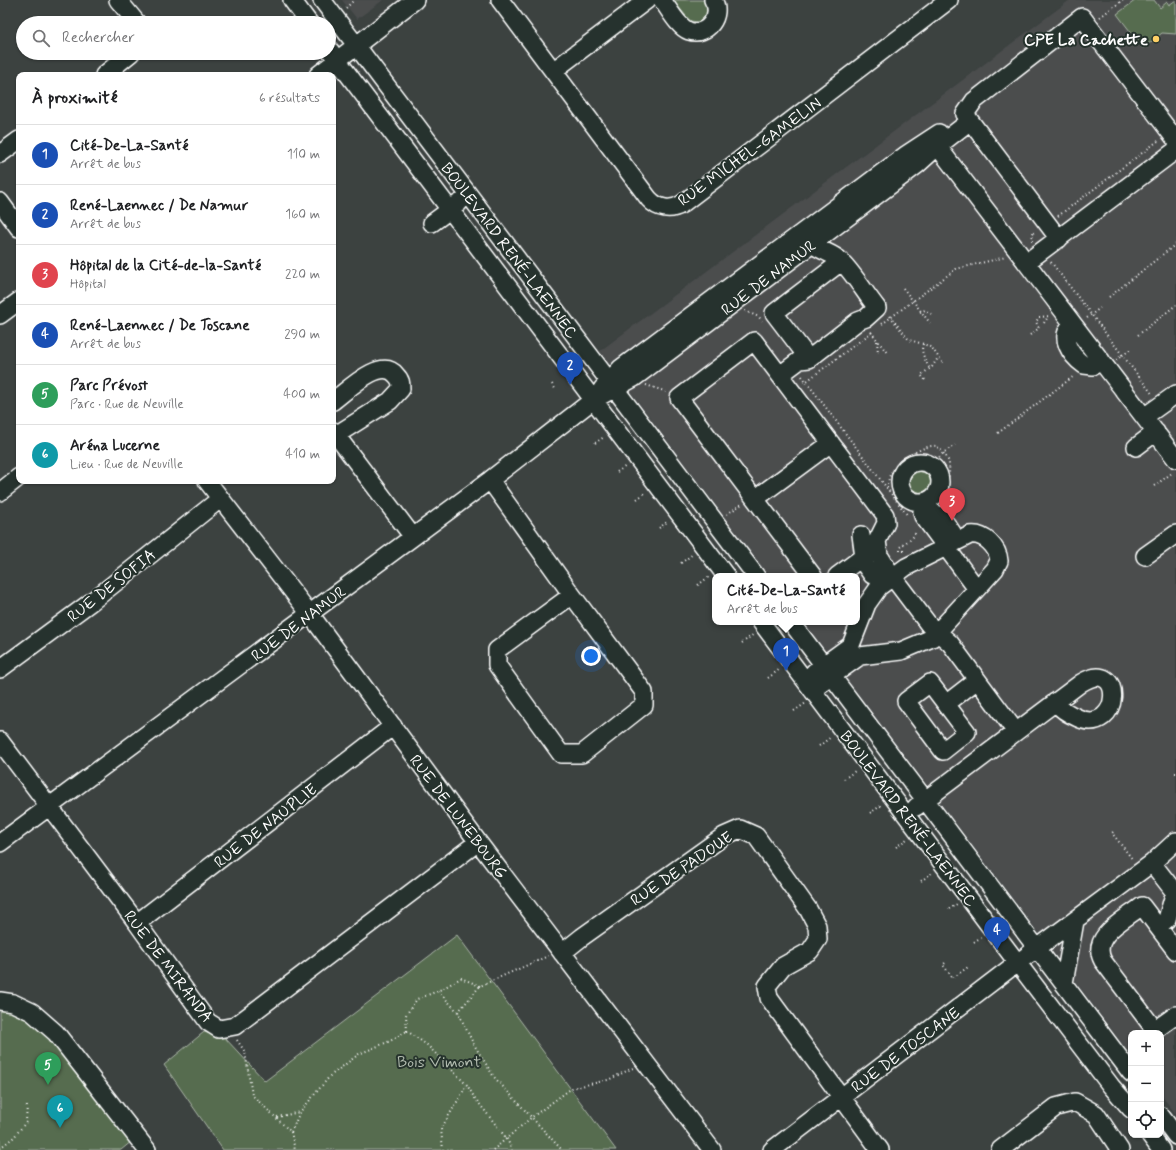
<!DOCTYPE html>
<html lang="fr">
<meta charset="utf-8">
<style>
:root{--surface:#fff;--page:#f6f6f6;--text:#202124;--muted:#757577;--line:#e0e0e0;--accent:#db2777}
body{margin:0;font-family:Mynerve,sans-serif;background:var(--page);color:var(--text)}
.controls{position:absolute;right:12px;bottom:12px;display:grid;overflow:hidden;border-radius:8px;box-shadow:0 1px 3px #0004}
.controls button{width:36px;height:36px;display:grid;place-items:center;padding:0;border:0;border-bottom:1px solid var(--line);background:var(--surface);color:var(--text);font:20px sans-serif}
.you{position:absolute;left:591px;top:656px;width:14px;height:14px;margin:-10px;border:3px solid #fff;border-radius:50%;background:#1a73e8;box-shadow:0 0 0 6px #1a73e833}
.badge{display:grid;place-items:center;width:26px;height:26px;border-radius:50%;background:var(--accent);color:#fff;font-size:13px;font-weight:700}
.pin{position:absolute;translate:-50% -33px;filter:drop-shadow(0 1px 2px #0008)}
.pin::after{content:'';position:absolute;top:21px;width:14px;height:12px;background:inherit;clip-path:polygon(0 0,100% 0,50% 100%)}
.popup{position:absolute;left:712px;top:573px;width:148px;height:52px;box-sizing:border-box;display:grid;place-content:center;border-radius:8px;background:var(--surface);filter:drop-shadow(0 1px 3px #0005);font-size:13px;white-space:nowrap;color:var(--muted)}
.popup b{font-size:15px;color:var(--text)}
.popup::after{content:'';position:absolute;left:50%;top:100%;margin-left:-8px;border:8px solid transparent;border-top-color:var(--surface)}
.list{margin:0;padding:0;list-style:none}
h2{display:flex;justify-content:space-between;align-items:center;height:52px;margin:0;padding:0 16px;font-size:17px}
h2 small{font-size:13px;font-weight:400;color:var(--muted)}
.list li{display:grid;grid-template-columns:26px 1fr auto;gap:12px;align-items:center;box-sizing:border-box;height:60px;padding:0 16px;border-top:1px solid var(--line)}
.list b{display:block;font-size:15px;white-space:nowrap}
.list p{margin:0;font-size:13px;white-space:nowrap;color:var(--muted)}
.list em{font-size:13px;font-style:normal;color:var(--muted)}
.icon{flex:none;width:22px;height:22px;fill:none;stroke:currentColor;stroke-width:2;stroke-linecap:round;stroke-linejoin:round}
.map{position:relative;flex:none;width:1176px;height:1150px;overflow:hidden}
.search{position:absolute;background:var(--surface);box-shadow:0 1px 3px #0004;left:16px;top:16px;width:320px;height:44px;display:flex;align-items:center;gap:10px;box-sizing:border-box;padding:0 14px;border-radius:22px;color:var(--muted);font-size:15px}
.panel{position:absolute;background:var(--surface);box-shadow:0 1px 3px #0004;left:16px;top:72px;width:320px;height:412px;border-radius:8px}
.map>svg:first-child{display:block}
.built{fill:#4b4d4e}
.green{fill:#576c50;stroke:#abb6a8}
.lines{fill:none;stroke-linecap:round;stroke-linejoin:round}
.minor-casing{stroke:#fff;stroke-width:20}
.path{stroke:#fff;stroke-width:2;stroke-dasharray:1 3;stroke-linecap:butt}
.minor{stroke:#26332d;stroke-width:17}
.poi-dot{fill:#ffd166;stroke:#26332d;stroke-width:1.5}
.labels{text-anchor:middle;stroke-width:4;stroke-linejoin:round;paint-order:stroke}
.poi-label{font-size:16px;font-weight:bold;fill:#fff;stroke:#26332d;text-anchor:end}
.street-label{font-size:16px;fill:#fff;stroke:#26332d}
.park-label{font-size:16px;fill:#b3bdb0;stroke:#26332d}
</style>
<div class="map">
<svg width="1176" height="1150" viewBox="0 0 1176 1150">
<rect width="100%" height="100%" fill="#3c4240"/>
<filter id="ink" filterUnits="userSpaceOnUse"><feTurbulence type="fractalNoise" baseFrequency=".025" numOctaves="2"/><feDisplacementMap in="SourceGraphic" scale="8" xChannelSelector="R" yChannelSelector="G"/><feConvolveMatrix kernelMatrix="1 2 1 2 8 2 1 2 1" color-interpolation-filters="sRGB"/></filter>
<g filter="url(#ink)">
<path class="built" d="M 342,0 L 383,0 L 357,19 Z
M 1070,0 L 1176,0 L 1176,1114 L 1161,1095 L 1161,1033 L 1131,1033 L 1131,1055 L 804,622 L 857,622 L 857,576 L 769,576 L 600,351 Z"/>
<path class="green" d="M 673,0 L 703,0 L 707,7 L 706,16 L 699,22 L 690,21 Z
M 1136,0 L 1154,0 L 1160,8 L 1167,2 L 1169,5 L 1176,0 L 1176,34 L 1162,33 L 1143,48 L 1117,14 Z
M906 483a14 14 0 1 1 28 0a14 14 0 1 1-28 0Z
M 457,935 L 616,1150 L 223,1150 L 164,1065 L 204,1032 L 225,1038 L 265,1081 Z
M 0,1001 L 32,1012 L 137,1137 L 121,1150 L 0,1150 Z"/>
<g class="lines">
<defs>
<path id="minor" d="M 118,0 L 137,23
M 292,0 L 309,23
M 322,0 L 756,576
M 500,0 L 649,199 C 658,209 671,211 682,204 L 949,0
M 662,0 C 669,9 678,27 689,31 C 707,37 723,15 713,0
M 329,49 L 726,576
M 553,71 L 647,0
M 104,75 L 131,53
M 318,75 L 415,0
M 932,139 L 1176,459
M 0,154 L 19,140
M 0,202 L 19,228
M 432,223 L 459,203
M 806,237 C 817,252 829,250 841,261 C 854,274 865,293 877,308 L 866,318 L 858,321 L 809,359 L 774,313 L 841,262
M 1059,239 L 965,114 L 974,101 L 1082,17 L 1176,140
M 1027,262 L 1176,150
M 0,315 L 19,301
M 1073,324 C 1057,336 1071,356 1084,365 L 1093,366 L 1101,360
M 780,375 L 800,360 L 809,359
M 602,389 L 621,368 L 907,154 L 939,133
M 333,401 C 347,391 381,356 396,375 C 401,380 401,383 401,389 L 390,401 L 336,435
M 1144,417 L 1176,394
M 333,431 L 413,537
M 1136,447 L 1156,432
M900 482a20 20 0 1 1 40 0a20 20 0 1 1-40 0Z
M 490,480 L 572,595 L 644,692 L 644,705 L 582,754 L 561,754 L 497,665 L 497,650 L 572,595
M 207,481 L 310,614 L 478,842 L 712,1150
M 0,492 L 19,477
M 755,499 L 831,443
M 921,502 L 923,516 L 977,589
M 922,512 C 940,507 949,529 958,541
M 861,535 L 865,565 L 872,575 L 892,576
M 1145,556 L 1176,534
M 813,576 L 679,398 L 754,341 L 885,515 L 886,523 L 877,541 L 879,555 L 892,576 L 929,625 L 950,643 L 1016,732
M 837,576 L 864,556
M 761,622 L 1010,953 L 1111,1086 L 1131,1109
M 791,622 L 1131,1073
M 0,669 L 91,602 L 220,499
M 930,683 L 967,732 L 943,751 L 906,701 Z
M 812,690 L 860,656 L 901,651 L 932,638 L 995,569 L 999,561 C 998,547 984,533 970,535 L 906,567 L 879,587 L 867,604 L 851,645 L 814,672
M 946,704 L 977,680
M 0,741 L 137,923 L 208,1022 L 219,1029 L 235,1026 L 478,842
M 916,807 L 1081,683 C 1126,655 1121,737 1078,718 C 1069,714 1061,710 1055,702
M 0,843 L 490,480 L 593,400 L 634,378 L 917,165 L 938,146 L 970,121
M 1152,863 L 1176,894
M 137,923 L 393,726
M 1158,927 L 1167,919 L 1175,891
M 1176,951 L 1142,906 C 1126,919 1089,936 1103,961 L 1155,1030 L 1176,1015
M 562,953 L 582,937 L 724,836 L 740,829 L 756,836 L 808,909 L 817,926 L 818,939 L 810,951 L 783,966 L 767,986 L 769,998 L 880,1150
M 1064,983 L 1075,921
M 0,1001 L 13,1003 L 32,1012 L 56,1033 L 147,1150
M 1161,1116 L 1176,1136
M 1150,1135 L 1161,1150
M 772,1150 L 1009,969 L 1152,863 L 1176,841
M 1000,1150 L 1056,1107 L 1075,1102 L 1096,1114 L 1120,1150"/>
</defs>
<use href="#minor" class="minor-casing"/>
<path class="path" d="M 346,8 L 354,0
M 1100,17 L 1123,0
M 1058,216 L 1158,141
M 1032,241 L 1033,233 L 1036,231
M 1051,262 L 1153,395
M 903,288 L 930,323
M 1109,297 L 1176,244
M 745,311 L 759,317 L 762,321
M 920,312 L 925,310 L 931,314
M 890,316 L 909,340 L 924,344 L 932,348 L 944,365
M 1087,318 L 1100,308
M 1044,323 L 1048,317
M 882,324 L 956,269 L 1006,257
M 871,332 L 888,354
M 1030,335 L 1039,328 L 1036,322 L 1039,317 L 1050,316
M 1138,335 L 1176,305
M 877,341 L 878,353
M 923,344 C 920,352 926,362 930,369
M 1116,360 L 1131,349
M 802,376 L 908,516
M 925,380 L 921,375 L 932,367 L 938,358
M 804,383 L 872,332
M 552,384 L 556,390
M 646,385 L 667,392
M 998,433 L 1074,376
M 595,443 L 604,437
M 931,466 L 943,453 L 955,445
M 617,472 L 626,466
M 1154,486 L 1172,473
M 887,488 C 889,483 888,478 891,473 C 897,462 924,444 936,446 C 940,449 946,455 948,460 C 952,469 946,493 940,500
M 936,494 L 942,497 L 947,504
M 637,499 L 645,493
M 727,514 L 742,504
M 659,528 L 667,522
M 904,551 L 900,551 L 900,547 L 914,536 L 916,531
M 681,563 L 693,554
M 698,585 L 710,576
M 742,643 L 754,634
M 768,678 L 780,669
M 794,711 L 806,703
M 819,746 L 831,737
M 1175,773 L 1176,773
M 844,779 L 855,771
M 870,813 L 882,805
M 1113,832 L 1112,833 L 1133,860
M 896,847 L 907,839
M 921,881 L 933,872
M 949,909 L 957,904
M 974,942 L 981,937
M 945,963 L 943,965 L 953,978 L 968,967
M 438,991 L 458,1012 L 473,1043 L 494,1077 L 562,1150
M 458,1012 L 480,986 L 548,956
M 407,1031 L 427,1045 L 467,1085 L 474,1097 L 507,1139 L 512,1150
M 407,1031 L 406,1015 L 417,999 L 438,991 L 461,978 L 480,986
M 237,1040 L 245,1052 L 252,1095 L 291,1132 L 300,1112 L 330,1076 L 359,1054 L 390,1041 L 407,1031
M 277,1117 L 300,1112
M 291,1132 L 295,1150
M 0,1148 L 14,1137 L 26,1122 L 27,1105
M 443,1150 L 441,1129 L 467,1085
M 493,1150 L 532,1117 L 572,1088 L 608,1080 L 633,1068"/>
<use href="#minor" class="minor"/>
</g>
</g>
<circle class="poi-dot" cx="1156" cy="39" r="4"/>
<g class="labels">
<g class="poi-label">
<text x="1148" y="45">CPE La Cachette</text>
</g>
<g class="street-label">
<text transform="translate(749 151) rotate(-36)" y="6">RUE MICHEL-GAMELIN</text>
<text transform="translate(510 250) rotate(53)" y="6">BOULEVARD RENÉ-LAENNEC</text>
<text transform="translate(768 277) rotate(-37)" y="6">RUE DE NAMUR</text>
<text transform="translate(111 585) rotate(-38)" y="6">RUE DE SOFIA</text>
<text transform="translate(298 623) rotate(-37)" y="6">RUE DE NAMUR</text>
<text transform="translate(459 816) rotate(53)" y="6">RUE DE LUNEBOURG</text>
<text transform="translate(909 818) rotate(53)" y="6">BOULEVARD RENÉ-LAENNEC</text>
<text transform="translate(265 825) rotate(-38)" y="6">RUE DE NAUPLIE</text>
<text transform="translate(681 868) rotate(-34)" y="6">RUE DE PADOUE</text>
<text transform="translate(169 966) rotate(53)" y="6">RUE DE MIRANDA</text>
<text transform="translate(905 1049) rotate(-37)" y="6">RUE DE TOSCANE</text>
</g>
<g class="park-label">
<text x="439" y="1067">Bois Vimont</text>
</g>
</g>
</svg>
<div class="controls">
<button>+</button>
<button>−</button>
<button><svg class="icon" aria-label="locate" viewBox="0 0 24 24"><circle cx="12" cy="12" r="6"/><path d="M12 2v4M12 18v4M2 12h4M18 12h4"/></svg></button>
</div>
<div class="you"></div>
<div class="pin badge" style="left:786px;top:671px;background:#1a4fb4">1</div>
<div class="popup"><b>Cité-De-La-Santé</b>Arrêt de bus</div>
<div class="pin badge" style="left:570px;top:385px;background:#1a4fb4">2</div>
<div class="pin badge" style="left:952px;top:521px;background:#e0444e">3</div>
<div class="pin badge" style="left:997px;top:950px;background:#1a4fb4">4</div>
<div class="pin badge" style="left:48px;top:1085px;background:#2e9e5b">5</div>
<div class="pin badge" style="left:60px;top:1128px;background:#0f9aa8">6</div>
<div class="search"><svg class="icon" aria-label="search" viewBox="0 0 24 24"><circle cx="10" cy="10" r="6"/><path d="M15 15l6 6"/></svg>Rechercher</div>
<section class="panel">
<h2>À proximité<small>6 résultats</small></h2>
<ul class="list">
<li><span class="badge" style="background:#1a4fb4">1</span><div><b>Cité-De-La-Santé</b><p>Arrêt de bus</p></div><em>110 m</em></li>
<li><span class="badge" style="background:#1a4fb4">2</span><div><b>René-Laennec / De Namur</b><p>Arrêt de bus</p></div><em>160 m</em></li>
<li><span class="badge" style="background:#e0444e">3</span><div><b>Hôpital de la Cité-de-la-Santé</b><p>Hôpital</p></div><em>220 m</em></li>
<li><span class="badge" style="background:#1a4fb4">4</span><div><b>René-Laennec / De Toscane</b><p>Arrêt de bus</p></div><em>290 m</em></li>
<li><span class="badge" style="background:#2e9e5b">5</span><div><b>Parc Prévost</b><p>Parc · Rue de Neuville</p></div><em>400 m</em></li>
<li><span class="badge" style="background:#0f9aa8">6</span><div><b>Aréna Lucerne</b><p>Lieu · Rue de Neuville</p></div><em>410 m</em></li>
</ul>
</section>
</div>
